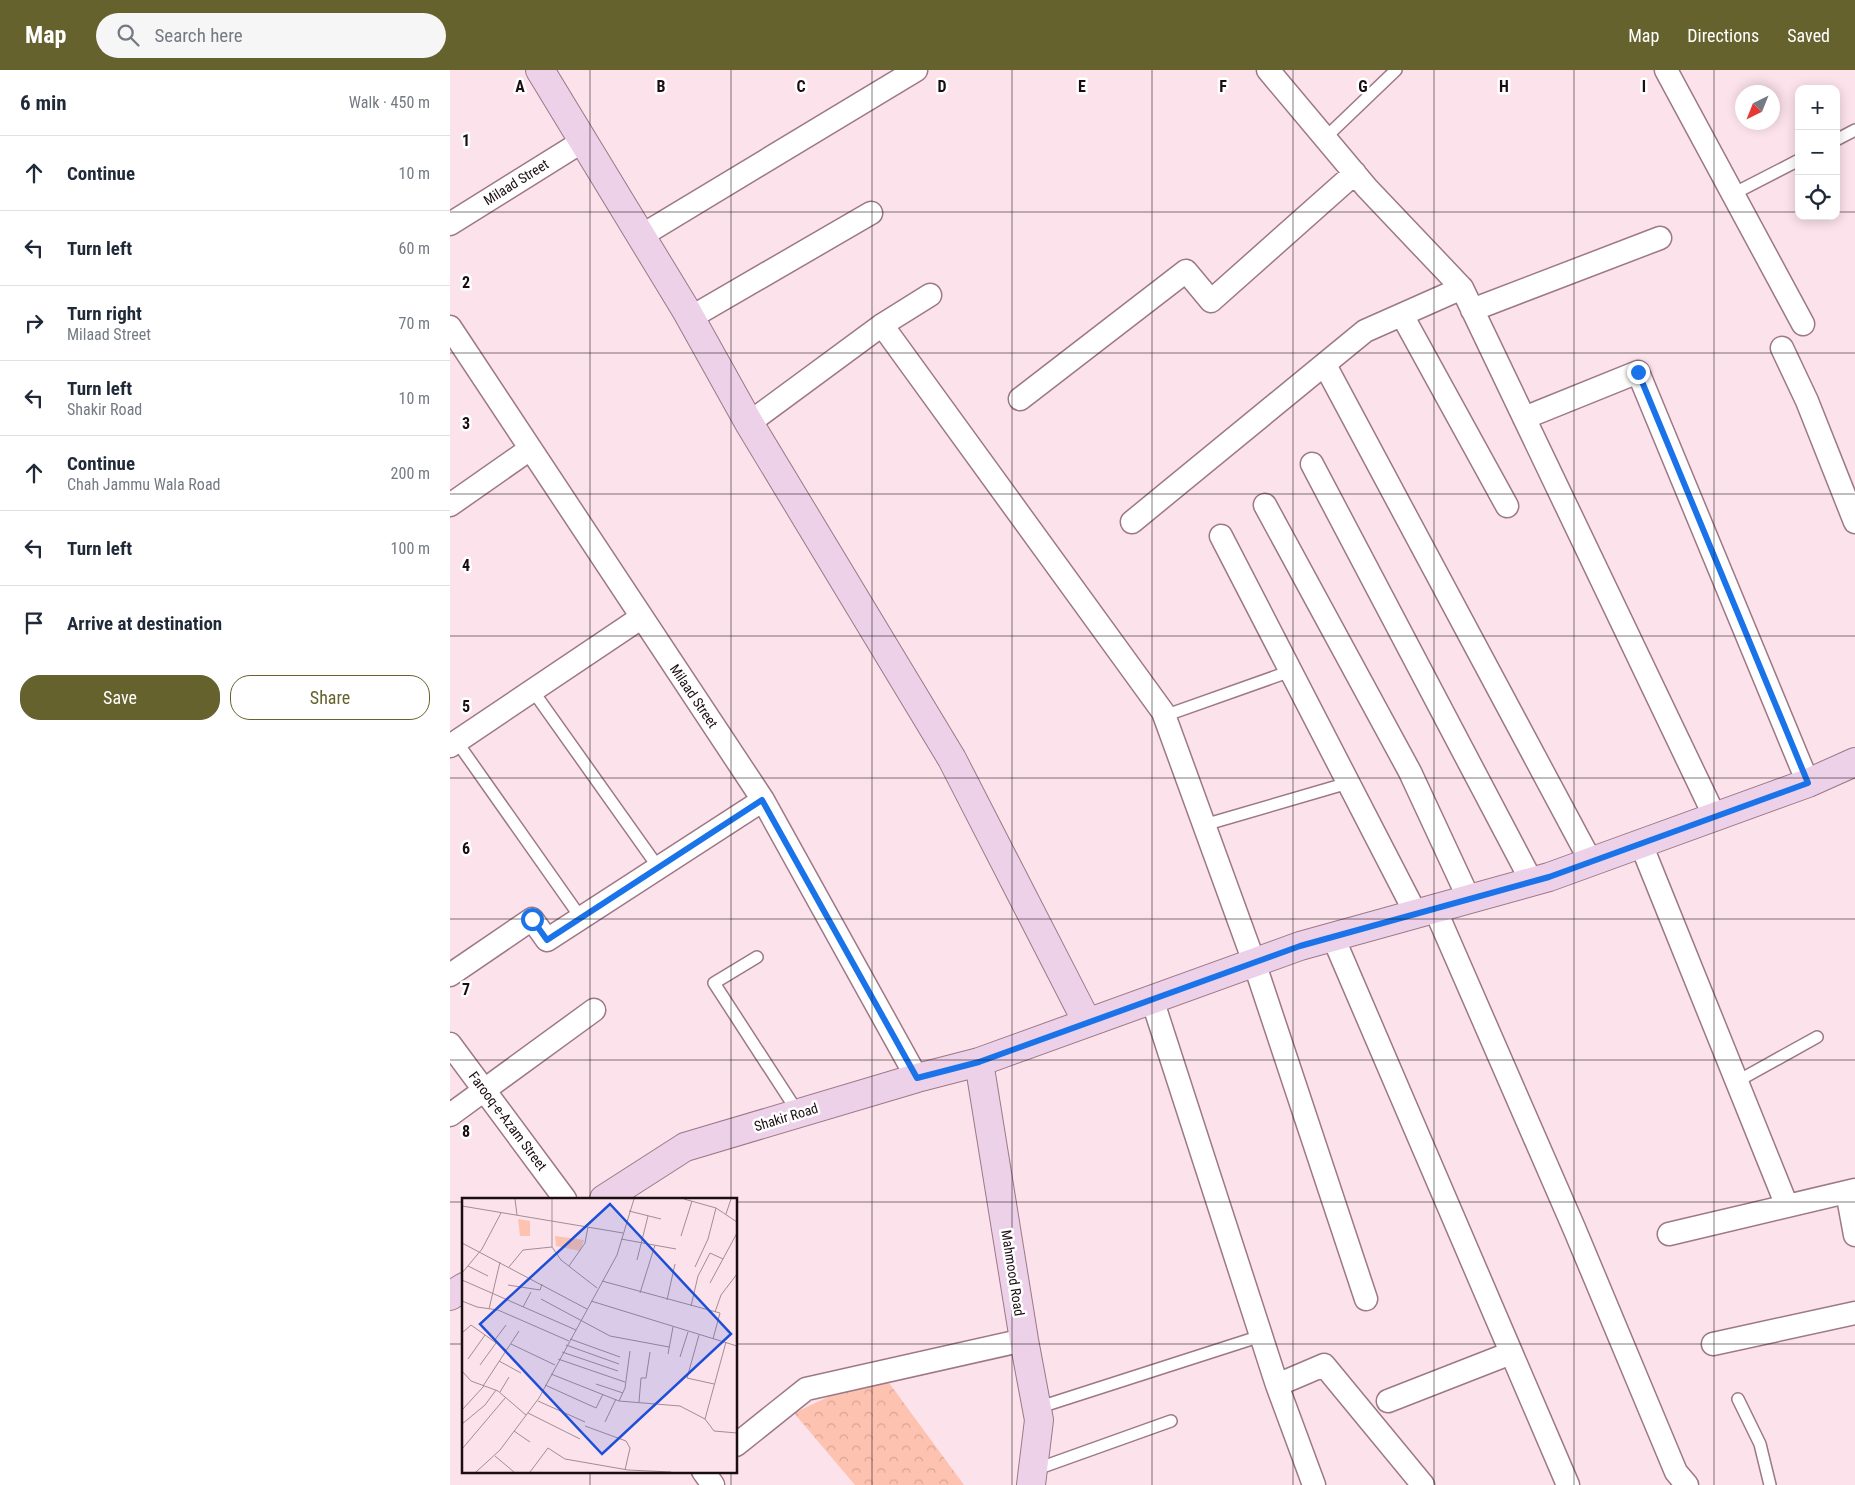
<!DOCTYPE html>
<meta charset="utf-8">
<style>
:root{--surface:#fff;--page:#f6f6f7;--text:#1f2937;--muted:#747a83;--line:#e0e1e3;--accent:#66622e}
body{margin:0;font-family:"Roboto Condensed",sans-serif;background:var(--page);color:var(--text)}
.controls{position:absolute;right:15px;top:15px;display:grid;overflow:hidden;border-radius:10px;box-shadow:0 2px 12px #0003}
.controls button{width:45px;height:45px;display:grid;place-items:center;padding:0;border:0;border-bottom:1px solid var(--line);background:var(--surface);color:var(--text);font:25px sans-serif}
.compass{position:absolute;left:1285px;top:15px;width:45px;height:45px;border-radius:50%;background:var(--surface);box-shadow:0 2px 12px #0003;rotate:223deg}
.stop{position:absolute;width:15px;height:15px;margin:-11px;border:4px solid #1a73e8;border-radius:50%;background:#fff}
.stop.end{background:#1a73e8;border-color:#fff;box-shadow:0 1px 5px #0008}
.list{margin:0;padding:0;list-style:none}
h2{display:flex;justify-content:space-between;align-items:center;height:65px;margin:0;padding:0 20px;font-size:21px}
h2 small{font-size:16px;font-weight:400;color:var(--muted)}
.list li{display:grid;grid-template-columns:32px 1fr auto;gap:15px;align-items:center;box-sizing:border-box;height:75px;padding:0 20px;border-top:1px solid var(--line)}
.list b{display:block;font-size:19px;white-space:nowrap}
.list p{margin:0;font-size:16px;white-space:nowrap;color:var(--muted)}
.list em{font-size:16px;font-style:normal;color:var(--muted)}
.actions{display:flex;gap:10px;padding:15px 20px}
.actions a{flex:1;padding:11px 0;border:1px solid var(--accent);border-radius:20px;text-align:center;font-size:18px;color:var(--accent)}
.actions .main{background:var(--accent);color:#fff}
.icon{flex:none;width:28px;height:28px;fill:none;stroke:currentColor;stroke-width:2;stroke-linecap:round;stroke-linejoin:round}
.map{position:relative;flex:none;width:1405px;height:1415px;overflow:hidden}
header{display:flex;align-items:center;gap:30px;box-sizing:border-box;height:70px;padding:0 25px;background:var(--accent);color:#fff}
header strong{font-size:24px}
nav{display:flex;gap:28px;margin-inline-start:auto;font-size:18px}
.search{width:350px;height:45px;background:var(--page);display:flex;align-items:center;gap:12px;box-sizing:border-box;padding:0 18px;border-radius:28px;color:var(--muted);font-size:19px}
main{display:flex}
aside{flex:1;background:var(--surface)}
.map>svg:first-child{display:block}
.park{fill:url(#park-crowns)}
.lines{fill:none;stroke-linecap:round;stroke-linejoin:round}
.lane-casing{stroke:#9d7886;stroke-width:14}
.street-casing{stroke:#9d7886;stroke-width:25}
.secondary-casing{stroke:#9d7886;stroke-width:30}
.lane{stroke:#fff;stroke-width:11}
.street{stroke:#fff;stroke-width:22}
.secondary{stroke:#ecd1e8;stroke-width:28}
.route{stroke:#1a73e8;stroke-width:6}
.grid{fill:none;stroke:#1b0e13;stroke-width:1;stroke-opacity:0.55}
.labels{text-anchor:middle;stroke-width:5;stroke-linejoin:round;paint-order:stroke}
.street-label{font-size:14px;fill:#1b0e13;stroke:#fff}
.inset-road{fill:none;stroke:#a28d95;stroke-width:1}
.view{fill:#1d4ed8;fill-opacity:0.15;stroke:#1d4ed8;stroke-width:2.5}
.inset-edge{fill:none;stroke:#1b0e13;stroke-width:2.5}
.grid-label{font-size:16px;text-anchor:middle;font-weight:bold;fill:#1b0e13;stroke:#fff;stroke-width:5;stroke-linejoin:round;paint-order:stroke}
</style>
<header>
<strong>Map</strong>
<div class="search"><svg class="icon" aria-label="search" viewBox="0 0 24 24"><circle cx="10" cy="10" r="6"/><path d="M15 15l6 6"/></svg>Search here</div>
<nav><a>Map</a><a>Directions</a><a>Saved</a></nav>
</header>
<main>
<aside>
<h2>6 min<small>Walk · 450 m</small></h2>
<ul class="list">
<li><svg class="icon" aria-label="ahead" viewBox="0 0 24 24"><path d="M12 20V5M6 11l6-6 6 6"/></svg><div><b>Continue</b></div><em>10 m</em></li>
<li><svg class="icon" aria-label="left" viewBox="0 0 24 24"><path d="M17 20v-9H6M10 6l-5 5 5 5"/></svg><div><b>Turn left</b></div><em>60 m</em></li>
<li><svg class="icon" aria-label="right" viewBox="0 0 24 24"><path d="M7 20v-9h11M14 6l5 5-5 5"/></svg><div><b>Turn right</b><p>Milaad Street</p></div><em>70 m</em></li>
<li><svg class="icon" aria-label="left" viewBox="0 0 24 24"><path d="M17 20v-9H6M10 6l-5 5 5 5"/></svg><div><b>Turn left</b><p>Shakir Road</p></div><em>10 m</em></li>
<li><svg class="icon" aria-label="ahead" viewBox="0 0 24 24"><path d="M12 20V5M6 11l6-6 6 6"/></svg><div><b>Continue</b><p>Chah Jammu Wala Road</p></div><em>200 m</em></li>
<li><svg class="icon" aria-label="left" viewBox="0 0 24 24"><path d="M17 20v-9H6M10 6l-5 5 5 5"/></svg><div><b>Turn left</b></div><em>100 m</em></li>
<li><svg class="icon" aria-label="arrive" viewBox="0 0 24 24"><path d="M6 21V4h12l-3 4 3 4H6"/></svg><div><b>Arrive at destination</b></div></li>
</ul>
<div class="actions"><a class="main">Save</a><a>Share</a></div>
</aside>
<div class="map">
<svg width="1405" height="1415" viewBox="0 0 1405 1415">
<defs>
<pattern id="park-crowns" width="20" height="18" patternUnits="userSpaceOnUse" patternTransform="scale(1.25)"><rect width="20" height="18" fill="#fdc2b0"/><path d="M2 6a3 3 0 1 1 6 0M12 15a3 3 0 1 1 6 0" fill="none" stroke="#d8a696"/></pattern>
</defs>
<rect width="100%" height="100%" fill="#fce2eb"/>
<path class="park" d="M 431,1302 L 514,1415 L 405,1415 L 344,1343 Z"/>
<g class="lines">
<defs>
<path id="lane" d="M 875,68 L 946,0
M 1386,70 L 1405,60
M 1283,124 L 1349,90
M 83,621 L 208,797
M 714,646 L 841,601
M 7,672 L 131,848
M 754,755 L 898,713
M 307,887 L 264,913 L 349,1044
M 1286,1012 L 1367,967
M 1288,1329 L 1310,1374 L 1320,1415
M 587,1338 L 811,1266
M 584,1400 L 721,1351"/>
<path id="street" d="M 818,0 L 917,118 L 1012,218 L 1265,747
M 1216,0 L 1353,254
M 0,154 L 133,71
M 191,166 L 466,0
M 1022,240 L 1210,168
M 952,245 L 1057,436
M 240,248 L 421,143
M 432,255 L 713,642 L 804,892 L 916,1229
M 0,257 L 313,730 L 467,1008
M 1332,278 L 1357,331 L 1405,452
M 875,295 L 1141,792
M 570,329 L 736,201 L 761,231 L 905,103
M 1074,348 L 1188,302 L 1358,713
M 299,353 L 432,255 L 480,225
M 862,394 L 1082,812
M 0,435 L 80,379
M 815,435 L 960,702 L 1019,829
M 682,452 L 915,261 L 1012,218
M 771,466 L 966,844
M 0,676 L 192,547
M 1191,774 L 1337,1136
M 985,839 L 1124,1158 L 1226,1402 L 1237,1415
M 883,867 L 1118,1415
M 0,905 L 82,849 L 97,870 L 313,730
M 702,929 L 827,1315 L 864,1415
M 0,974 L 115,1129
M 0,1045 L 144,940
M 1397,1122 L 1405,1165
M 1219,1164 L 1405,1120
M 1263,1274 L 1405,1243
M 827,1315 L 874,1295 L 973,1415
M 938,1331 L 1061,1283
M 286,1375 L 356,1319 L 574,1270
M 253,1401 L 263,1415"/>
<path id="secondary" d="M 90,0 L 236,240 L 299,353 L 502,689 L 637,952
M 529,992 L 574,1270 L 589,1350 L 581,1415
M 154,1129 L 235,1077 L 467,1008 L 529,992 L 850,876 L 1099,807 L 1358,713 L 1405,692
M 0,1226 L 14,1217"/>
</defs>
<use href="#lane" class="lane-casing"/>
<use href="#street" class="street-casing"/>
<use href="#secondary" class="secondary-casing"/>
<use href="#lane" class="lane"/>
<use href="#street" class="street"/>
<use href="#secondary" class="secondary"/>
</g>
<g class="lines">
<path class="route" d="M 82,849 L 97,870 L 312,730 L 467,1008 L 529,992 L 850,876 L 1099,807 L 1358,713 L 1188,302"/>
</g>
<path class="grid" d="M 140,0 L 140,1129M 281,0 L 281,1129M 422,0 L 422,1415M 562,0 L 562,1415M 702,0 L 702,1415M 843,0 L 843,1415M 984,0 L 984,1415M 1124,0 L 1124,1415M 1264,0 L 1264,1415M 0,142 L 1349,142M 1386,142 L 1405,142M 0,283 L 1405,283M 0,424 L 1405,424M 0,566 L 1405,566M 0,708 L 1405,708M 0,849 L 1405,849M 0,990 L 1405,990M 0,1132 L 14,1132M 286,1132 L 1405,1132M 0,1274 L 14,1274M 286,1274 L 1405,1274M 140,1401 L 140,1415M 281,1401 L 281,1415"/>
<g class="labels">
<g class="street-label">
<text transform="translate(66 112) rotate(-32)" y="5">Milaad Street</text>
<text transform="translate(244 626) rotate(56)" y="5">Milaad Street</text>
<text transform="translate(336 1047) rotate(-17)" y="5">Shakir Road</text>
<text transform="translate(58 1051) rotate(53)" y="5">Farooq-e-Azam Street</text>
<text transform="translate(563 1203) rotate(81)" y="5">Mahmood Road</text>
</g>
</g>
<g transform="translate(12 1128)">
<rect width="275" height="275" fill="#fce2eb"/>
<path d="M 56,21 L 68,23 L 68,38 L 58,38 ZM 93,38 L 122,42 L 118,53 L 94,48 Z" fill="#fdc2b0"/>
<path class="inset-road" d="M 53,1 L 55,17M 90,1 L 90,49 L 99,62 L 135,90M 222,1 L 254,10 L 275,24M 0,8 L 161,35M 167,13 L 199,21M 264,16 L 269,1M 219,38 L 230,3M 159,41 L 214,51M 0,45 L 125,111M 175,62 L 186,18M 6,68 L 26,78M 107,68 L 123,45 L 126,29M 47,69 L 61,52 L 90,49M 233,69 L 246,41 L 254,10M 0,75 L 20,51 L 39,15M 0,82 L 114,132M 140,83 L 258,115 L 251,141M 248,85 L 275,35M 46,87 L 78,92 L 80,86M 178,95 L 193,47M 79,101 L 148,138 L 207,149M 205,102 L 213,66M 0,103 L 15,109 L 36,112 L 107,143M 129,103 L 275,148M 229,108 L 236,78 L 248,55 L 261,61M 61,109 L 69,94M 27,111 L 38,64M 253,114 L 259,97 L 275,76M 0,135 L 9,127 L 44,152M 237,137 L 225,180 L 252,186M 108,141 L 158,159M 32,143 L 44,127M 49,146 L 93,167M 104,147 L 157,166M 100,154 L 156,173M 206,156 L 211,129M 218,159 L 226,134M 6,161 L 23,137M 96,161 L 163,184M 37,163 L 59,175M 18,167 L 34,145M 0,173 L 9,183 L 36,193 L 64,217M 89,176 L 157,203 L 218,208 L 243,221 L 252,233 L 275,235M 134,186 L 161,195M 83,187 L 134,210 L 141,196M 21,188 L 57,133M 38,194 L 47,179M 76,203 L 123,224M 157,203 L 163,190 L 168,153M 177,204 L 179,180 L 184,180 L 188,154M 0,212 L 22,188M 66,215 L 118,241M 243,221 L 264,144M 143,224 L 154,201M 0,226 L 23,207 L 34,192M 123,228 L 164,243 L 168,250 L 163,272M 52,233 L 68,244M 0,251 L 44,199M 33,258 L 52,274M 14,274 L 38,252 L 77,200 L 155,57 L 172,1M 68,274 L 86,250 L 103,261 L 166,272 L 209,274"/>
<path class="view" d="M 148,6 L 269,136 L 140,256 L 18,126 Z"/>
<rect width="275" height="275" class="inset-edge"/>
</g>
<g class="grid-label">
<text x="70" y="22">A</text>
<text x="211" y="22">B</text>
<text x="351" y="22">C</text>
<text x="492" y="22">D</text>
<text x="632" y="22">E</text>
<text x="773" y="22">F</text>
<text x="913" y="22">G</text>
<text x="1054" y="22">H</text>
<text x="1194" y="22">I</text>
<text x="16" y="76">1</text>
<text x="16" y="218">2</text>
<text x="16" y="359">3</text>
<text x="16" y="501">4</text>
<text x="16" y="642">5</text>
<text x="16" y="784">6</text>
<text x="16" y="925">7</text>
<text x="16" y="1067">8</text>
</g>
</svg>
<div class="controls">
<button>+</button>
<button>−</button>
<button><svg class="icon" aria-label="locate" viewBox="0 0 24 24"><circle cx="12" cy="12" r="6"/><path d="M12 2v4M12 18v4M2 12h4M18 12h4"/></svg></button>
</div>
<svg class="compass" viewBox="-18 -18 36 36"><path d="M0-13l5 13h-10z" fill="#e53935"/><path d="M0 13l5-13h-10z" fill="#747a83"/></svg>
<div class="stop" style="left:82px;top:849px"></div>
<div class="stop end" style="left:1188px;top:302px"></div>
</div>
</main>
